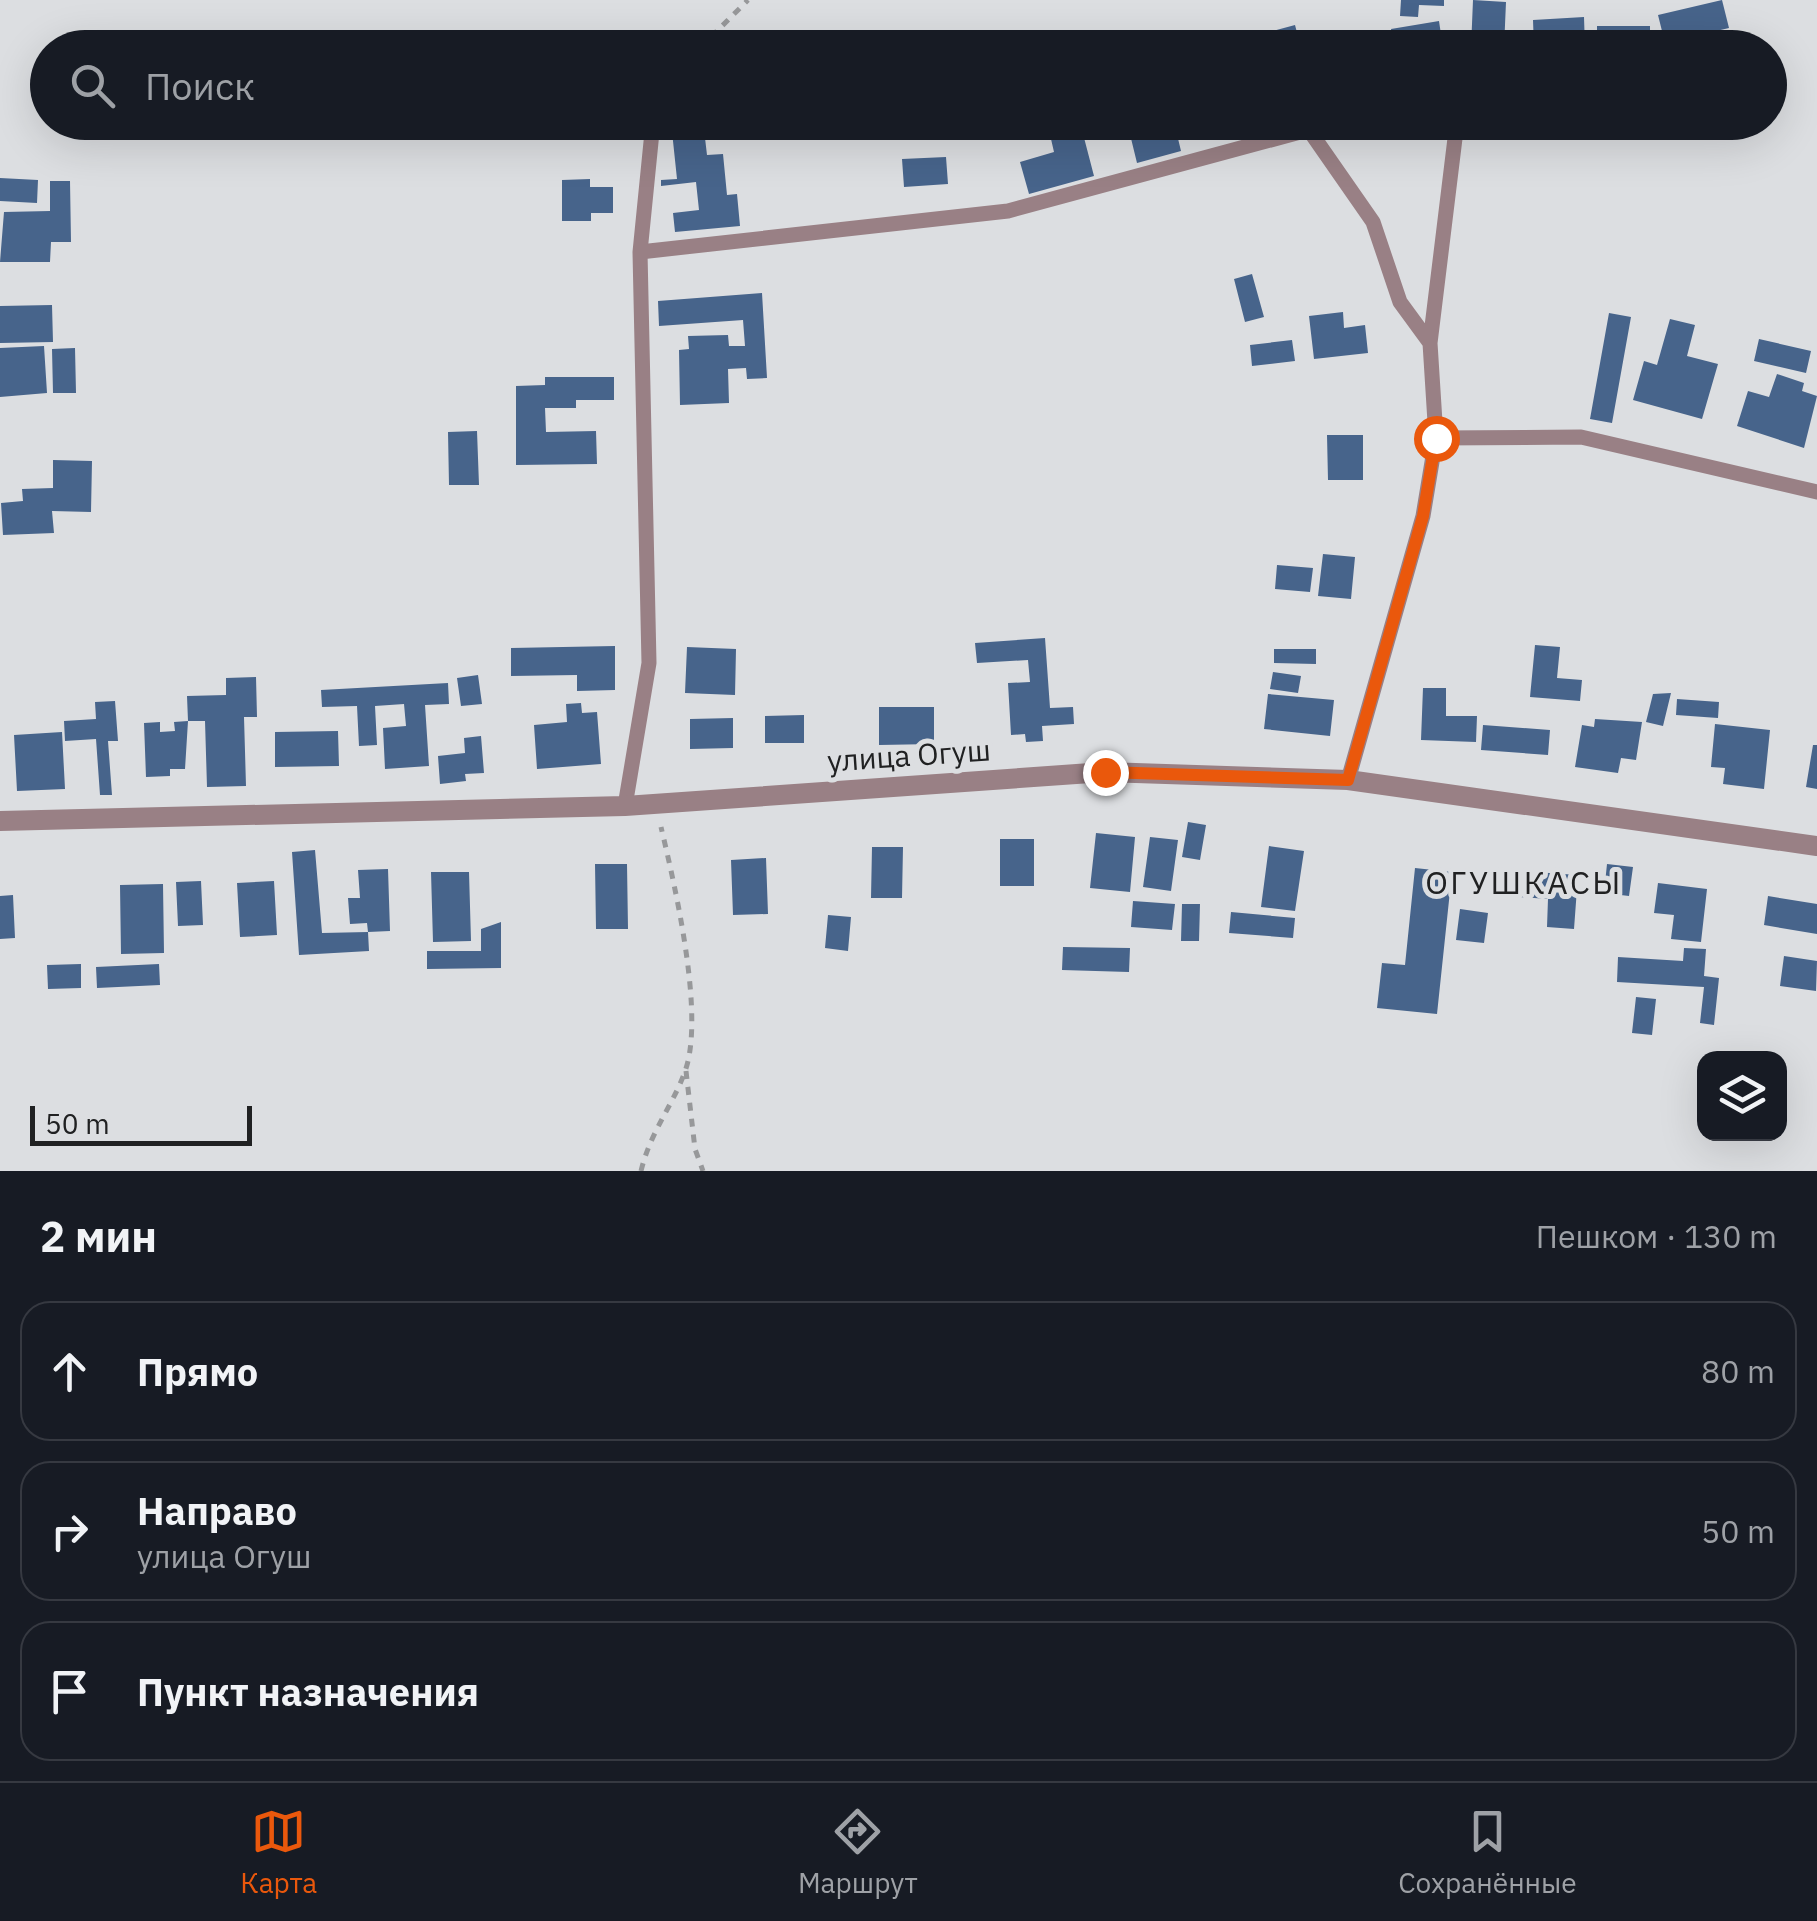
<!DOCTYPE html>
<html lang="ru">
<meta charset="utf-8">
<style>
:root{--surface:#171b24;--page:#242831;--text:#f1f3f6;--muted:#9ea1a6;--line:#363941;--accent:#ea580c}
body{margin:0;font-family:"IBM Plex Sans",sans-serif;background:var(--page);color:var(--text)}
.controls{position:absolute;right:30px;bottom:30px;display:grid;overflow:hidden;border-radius:20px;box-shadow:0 10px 40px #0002}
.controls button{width:90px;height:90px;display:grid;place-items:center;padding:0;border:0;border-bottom:2px solid var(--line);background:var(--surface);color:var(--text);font:50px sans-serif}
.scale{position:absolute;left:30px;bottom:25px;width:222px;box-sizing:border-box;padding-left:10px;border:5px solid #202122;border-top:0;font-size:28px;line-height:35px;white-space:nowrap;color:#202122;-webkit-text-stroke:8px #dcdee1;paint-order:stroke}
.stop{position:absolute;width:30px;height:30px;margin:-22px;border:8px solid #ea580c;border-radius:50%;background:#fff}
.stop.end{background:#ea580c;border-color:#fff;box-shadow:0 2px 10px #0008}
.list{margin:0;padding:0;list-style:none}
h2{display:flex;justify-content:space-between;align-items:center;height:130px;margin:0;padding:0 40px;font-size:42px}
h2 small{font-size:32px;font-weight:400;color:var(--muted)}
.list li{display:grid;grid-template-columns:65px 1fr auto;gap:30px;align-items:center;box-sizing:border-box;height:140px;margin:0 20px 20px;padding:0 20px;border:2px solid var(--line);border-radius:30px}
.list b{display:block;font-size:38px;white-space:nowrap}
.list p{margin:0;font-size:32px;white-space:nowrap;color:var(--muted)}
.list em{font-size:32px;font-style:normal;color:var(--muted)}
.icon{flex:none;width:55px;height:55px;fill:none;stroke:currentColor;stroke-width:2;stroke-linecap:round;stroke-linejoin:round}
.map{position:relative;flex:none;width:1817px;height:1171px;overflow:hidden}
.search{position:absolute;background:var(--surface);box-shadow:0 10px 40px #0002;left:30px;right:30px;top:30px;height:110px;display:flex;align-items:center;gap:25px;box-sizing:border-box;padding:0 35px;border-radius:55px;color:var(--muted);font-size:38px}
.sheet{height:610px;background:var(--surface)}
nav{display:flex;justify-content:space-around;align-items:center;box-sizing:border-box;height:140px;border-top:2px solid var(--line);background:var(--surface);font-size:28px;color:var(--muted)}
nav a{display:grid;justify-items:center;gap:5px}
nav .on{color:var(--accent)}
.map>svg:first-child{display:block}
.building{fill:#47648b}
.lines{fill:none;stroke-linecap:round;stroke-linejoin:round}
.path{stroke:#97989a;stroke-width:5;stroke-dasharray:8 8;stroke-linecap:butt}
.lane{stroke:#998085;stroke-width:15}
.street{stroke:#998085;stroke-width:20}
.route{stroke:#ea580c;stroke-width:12}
.labels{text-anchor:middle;stroke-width:10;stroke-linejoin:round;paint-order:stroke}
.street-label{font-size:30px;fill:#202122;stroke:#dcdee1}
.neighbourhood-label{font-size:32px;letter-spacing:2.5px;fill:#202122;stroke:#dcdee1}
</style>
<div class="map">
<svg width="1817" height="1171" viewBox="0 0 1817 1171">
<rect width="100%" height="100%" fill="#dcdee1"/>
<path class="building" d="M 1401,0 L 1444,0 L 1444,6 L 1419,5 L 1418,17 L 1400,16 Z
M 1473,0 L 1506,2 L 1504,48 L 1471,48 Z
M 1722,0 L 1729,28 L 1665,43 L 1658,15 Z
M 1584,17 L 1585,48 L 1534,48 L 1533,20 Z
M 1439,21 L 1443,48 L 1394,48 L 1391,29 Z
M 1295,25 L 1301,48 L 1254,48 L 1251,37 Z
M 1597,26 L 1650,26 L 1650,48 L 1597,48 Z
M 671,122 L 676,122 L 676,131 L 690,129 L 691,139 L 705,138 L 707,155 L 723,154 L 727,195 L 737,194 L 740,226 L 675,232 L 673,213 L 699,210 L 696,182 L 661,186 L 661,180 L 677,179 Z
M 1127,122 L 1174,122 L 1181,151 L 1137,163 Z
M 1082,130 L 1094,176 L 1029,194 L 1020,162 L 1054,152 L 1051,139 Z
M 946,157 L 948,184 L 904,187 L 902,159 Z
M 0,178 L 38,180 L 37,203 L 0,201 Z
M 590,179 L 590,187 L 613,187 L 613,213 L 591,213 L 591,221 L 562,221 L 562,180 Z
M 50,181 L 70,181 L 71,242 L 51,242 L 50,262 L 0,262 L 4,212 L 50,211 Z
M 1252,274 L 1264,317 L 1245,322 L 1234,279 Z
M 762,293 L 767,378 L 747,379 L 746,368 L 728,369 L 729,403 L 680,405 L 679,350 L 689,349 L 688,336 L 728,335 L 729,346 L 745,346 L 743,320 L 659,326 L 658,301 Z
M 52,305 L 53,342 L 0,343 L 0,306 Z
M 1343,312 L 1344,328 L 1365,325 L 1368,353 L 1314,359 L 1309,316 Z
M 1609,313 L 1631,317 L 1612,423 L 1590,419 Z
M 1670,319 L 1695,325 L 1687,356 L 1718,364 L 1702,419 L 1633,400 L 1644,361 L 1657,365 Z
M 1759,339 L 1811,351 L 1806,373 L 1754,361 Z
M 1292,340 L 1295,361 L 1252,366 L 1250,345 Z
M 44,346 L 47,393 L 0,397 L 0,348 Z
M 75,348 L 76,393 L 53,393 L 52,349 Z
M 1777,374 L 1804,383 L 1802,391 L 1817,396 L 1804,448 L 1737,426 L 1748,391 L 1769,397 Z
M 545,377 L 614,377 L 614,400 L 576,400 L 576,408 L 545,408 L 546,432 L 596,431 L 597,464 L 516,465 L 516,386 L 545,385 Z
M 477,431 L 479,485 L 449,485 L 448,432 Z
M 1327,435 L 1363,435 L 1363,480 L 1328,480 Z
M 53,460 L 92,461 L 91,512 L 52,511 L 54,533 L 3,535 L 1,503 L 23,501 L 22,489 L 53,488 Z
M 1323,554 L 1355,557 L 1351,599 L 1318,596 Z
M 1277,565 L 1313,568 L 1310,592 L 1275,589 Z
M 1045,638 L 1050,708 L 1073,707 L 1074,724 L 1042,726 L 1043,741 L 1026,742 L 1025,734 L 1011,735 L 1008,683 L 1030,682 L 1028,660 L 977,663 L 975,643 Z
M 1535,645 L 1560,647 L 1557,678 L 1582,680 L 1580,701 L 1530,697 Z
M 615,646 L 615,690 L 577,691 L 577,675 L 511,676 L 511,648 Z
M 687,647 L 736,649 L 735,695 L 685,693 Z
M 1274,649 L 1316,649 L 1316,664 L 1274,663 Z
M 1273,672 L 1301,676 L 1298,693 L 1270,689 Z
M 478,675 L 482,704 L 461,706 L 457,678 Z
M 256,677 L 257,717 L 244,717 L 246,786 L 207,787 L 205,721 L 188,721 L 187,696 L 226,695 L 226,678 Z
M 448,683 L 449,704 L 425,705 L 429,766 L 385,769 L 383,728 L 406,726 L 404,704 L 375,706 L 377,745 L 359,746 L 357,706 L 322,707 L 321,690 Z
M 1423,688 L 1446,688 L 1446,716 L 1477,716 L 1476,742 L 1421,740 Z
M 1671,693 L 1663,726 L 1646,722 L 1653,694 Z
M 1268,694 L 1334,700 L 1330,736 L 1264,729 Z
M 1677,699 L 1719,702 L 1718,718 L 1676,715 Z
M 115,701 L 118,741 L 108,741 L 112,795 L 100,795 L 96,739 L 65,741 L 64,721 L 96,719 L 95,702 Z
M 581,703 L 582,713 L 597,712 L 601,764 L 537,769 L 534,725 L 567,722 L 566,704 Z
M 879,707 L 934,707 L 934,744 L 879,745 Z
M 804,715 L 804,743 L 765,743 L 765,716 Z
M 733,718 L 733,748 L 690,749 L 690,719 Z
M 1595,719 L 1642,722 L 1636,760 L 1621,758 L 1618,773 L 1575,767 L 1582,725 L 1594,727 Z
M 188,721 L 185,769 L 170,769 L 170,776 L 146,777 L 144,723 L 160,722 L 160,732 L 175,731 L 174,722 Z
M 1715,724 L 1770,730 L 1764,789 L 1723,784 L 1725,768 L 1711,767 Z
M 1483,725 L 1550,730 L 1548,755 L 1481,750 Z
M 338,731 L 339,766 L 275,767 L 275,732 Z
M 62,732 L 65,789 L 17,791 L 14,735 Z
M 481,736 L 484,773 L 465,774 L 466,781 L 440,784 L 438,756 L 465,753 L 464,738 Z
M 1813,745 L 1817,745 L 1817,789 L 1806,787 Z
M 1188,822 L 1206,825 L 1200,860 L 1182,857 Z
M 1096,833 L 1135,837 L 1130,892 L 1090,888 Z
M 1150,837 L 1178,840 L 1171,891 L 1143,887 Z
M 1000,839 L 1034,839 L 1034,886 L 1000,886 Z
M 1269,846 L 1304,851 L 1295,911 L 1261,907 Z
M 872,847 L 903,847 L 902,898 L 871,898 Z
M 315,850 L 322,933 L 368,932 L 369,951 L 299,955 L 292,852 Z
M 766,858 L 768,914 L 733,915 L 731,860 Z
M 595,864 L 627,864 L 628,929 L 596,929 Z
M 1607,864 L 1633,867 L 1629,896 L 1604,893 Z
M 1415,868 L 1452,872 L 1437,1014 L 1377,1008 L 1382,963 L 1405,965 Z
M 388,869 L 390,931 L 368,932 L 367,923 L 350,924 L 348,898 L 360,898 L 358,870 Z
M 1521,871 L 1578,875 L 1574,929 L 1547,927 L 1548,899 L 1519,897 Z
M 431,872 L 469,872 L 471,941 L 433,942 Z
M 201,881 L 203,925 L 178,926 L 176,882 Z
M 274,881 L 277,935 L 240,937 L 237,883 Z
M 1658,883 L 1707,889 L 1701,942 L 1671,939 L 1674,915 L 1654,913 Z
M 163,884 L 164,953 L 121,954 L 120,885 Z
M 13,895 L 15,938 L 0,939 L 0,896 Z
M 1768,896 L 1817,904 L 1817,934 L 1764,925 Z
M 1133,901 L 1175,904 L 1172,930 L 1131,927 Z
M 1182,904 L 1200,904 L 1199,941 L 1181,941 Z
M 1460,909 L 1488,913 L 1484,943 L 1456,940 Z
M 1231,912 L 1295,918 L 1293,938 L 1229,933 Z
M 828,915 L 851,917 L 848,951 L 825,948 Z
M 501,922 L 501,968 L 427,969 L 427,951 L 481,951 L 481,929 Z
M 1063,947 L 1130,948 L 1129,972 L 1062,970 Z
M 1684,948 L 1706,949 L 1704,976 L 1719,978 L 1714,1025 L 1700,1023 L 1704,987 L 1617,982 L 1618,957 L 1683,961 Z
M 1784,956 L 1817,961 L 1816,991 L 1780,986 Z
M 81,964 L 81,988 L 48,989 L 47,965 Z
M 159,964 L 160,985 L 97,988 L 96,967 Z
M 1636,997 L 1656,999 L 1652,1035 L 1632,1033 Z"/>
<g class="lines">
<path class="path" d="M 700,48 L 748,0
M 686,1071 L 695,1149 L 703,1171
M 641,1171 C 651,1129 677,1100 687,1065 C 703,1007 675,886 661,827"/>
<path class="lane" d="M 1309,130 L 1373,222 L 1400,302 L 1430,343
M 640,252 L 1008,211 L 1337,122
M 1436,438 L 1581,437 L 1817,492
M 1348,780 L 1423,516 L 1436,438 L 1430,343 L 1457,122
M 625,806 L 649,663 L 640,252 L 653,122"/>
<path class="street" d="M 0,821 L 625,806 L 1105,772 L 1348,780 L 1817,846"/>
</g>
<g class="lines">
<path class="route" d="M 1105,772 L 1348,780 L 1423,516 L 1436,438"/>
</g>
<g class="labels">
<g class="street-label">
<text transform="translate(909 756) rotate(-4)" y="10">улица Огуш</text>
</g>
<g class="neighbourhood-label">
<text x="1524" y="894">ОГУШКАСЫ</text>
</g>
</g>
</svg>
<div class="controls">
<button><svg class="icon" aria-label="layers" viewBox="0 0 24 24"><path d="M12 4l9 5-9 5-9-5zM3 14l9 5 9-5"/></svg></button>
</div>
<div class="scale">50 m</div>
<div class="stop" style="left:1436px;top:438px"></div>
<div class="stop end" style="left:1105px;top:772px"></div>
<div class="search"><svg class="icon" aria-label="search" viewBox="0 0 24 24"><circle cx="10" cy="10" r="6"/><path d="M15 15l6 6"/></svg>Поиск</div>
</div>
<section class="sheet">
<h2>2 мин<small>Пешком · 130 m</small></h2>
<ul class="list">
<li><svg class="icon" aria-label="ahead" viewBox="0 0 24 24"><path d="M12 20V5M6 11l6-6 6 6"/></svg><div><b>Прямо</b></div><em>80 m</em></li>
<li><svg class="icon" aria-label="right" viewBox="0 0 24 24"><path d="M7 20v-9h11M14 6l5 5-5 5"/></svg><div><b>Направо</b><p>улица Огуш</p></div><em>50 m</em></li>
<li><svg class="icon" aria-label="arrive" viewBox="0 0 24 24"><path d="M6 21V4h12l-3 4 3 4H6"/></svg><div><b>Пункт назначения</b></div></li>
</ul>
</section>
<nav>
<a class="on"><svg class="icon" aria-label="map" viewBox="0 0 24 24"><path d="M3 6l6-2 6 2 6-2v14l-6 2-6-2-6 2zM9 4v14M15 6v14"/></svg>Карта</a>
<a><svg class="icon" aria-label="directions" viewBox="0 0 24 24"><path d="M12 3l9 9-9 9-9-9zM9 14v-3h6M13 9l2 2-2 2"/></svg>Маршрут</a>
<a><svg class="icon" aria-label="saved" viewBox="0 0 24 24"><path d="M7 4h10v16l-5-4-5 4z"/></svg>Сохранённые</a>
</nav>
